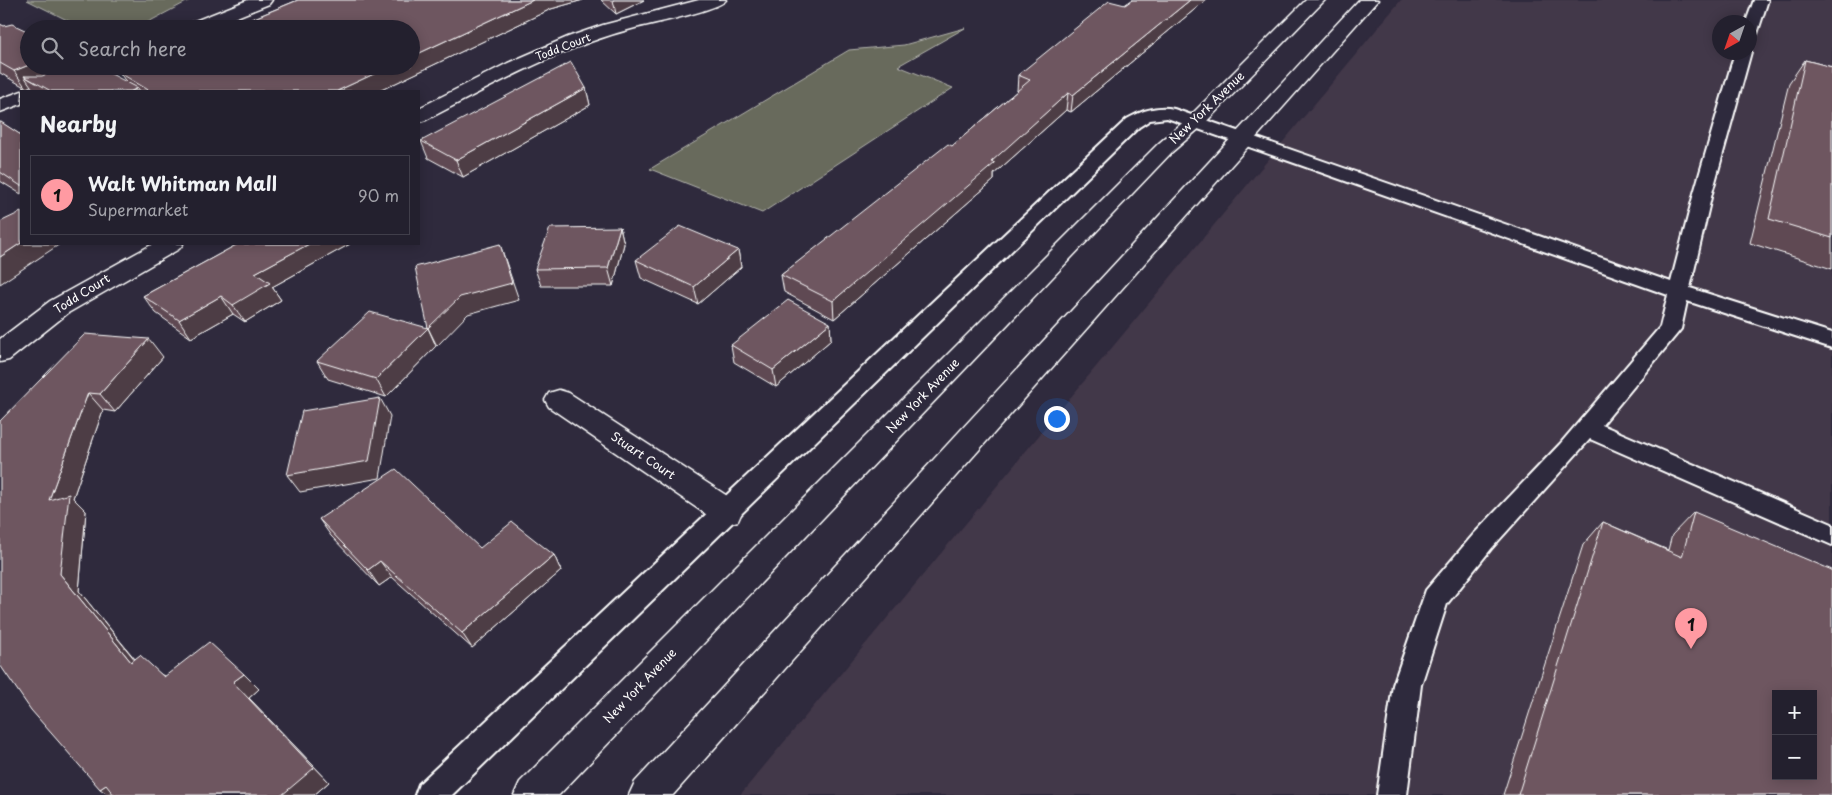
<!DOCTYPE html>
<meta charset="utf-8">
<style>
:root{--surface:#23202e;--page:#2b2836;--text:#f1f3f6;--muted:#a3a3aa;--line:#403e4a;--accent:#ff9aa2}
body{margin:0;font-family:"Playpen Sans",sans-serif;background:var(--page);color:var(--text)}
.controls{position:absolute;right:15px;bottom:15px;display:grid;overflow:hidden;border-radius:0px;box-shadow:0 2px 12px #0003}
.controls button{width:45px;height:45px;display:grid;place-items:center;padding:0;border:0;border-bottom:1px solid var(--line);background:var(--surface);color:var(--text);font:25px sans-serif}
.compass{position:absolute;left:1712px;top:15px;width:45px;height:45px;border-radius:50%;background:var(--surface);box-shadow:0 2px 12px #0003;rotate:220deg}
.you{position:absolute;left:1056px;top:418px;width:18px;height:18px;margin:-12px;border:4px solid #fff;border-radius:50%;background:#1a73e8;box-shadow:0 0 0 8px #1a73e833}
.badge{display:grid;place-items:center;width:32px;height:32px;border-radius:50%;background:var(--accent);color:#111;font-size:16px;font-weight:700}
.pin{position:absolute;translate:-50% -41px;filter:drop-shadow(0 1px 2px #0008)}
.pin::after{content:'';position:absolute;top:26px;width:18px;height:15px;background:inherit;clip-path:polygon(0 0,100% 0,50% 100%)}
.list{margin:0;padding:0;list-style:none}
h2{display:flex;justify-content:space-between;align-items:center;height:65px;margin:0;padding:0 20px;font-size:21px}
h2 small{font-size:16px;font-weight:400;color:var(--muted)}
.list li{display:grid;grid-template-columns:32px 1fr auto;gap:15px;align-items:center;box-sizing:border-box;height:80px;margin:0 10px 10px;padding:0 10px;border:1px solid var(--line);border-radius:0px}
.list b{display:block;font-size:19px;white-space:nowrap}
.list p{margin:0;font-size:16px;white-space:nowrap;color:var(--muted)}
.list em{font-size:16px;font-style:normal;color:var(--muted)}
.icon{flex:none;width:28px;height:28px;fill:none;stroke:currentColor;stroke-width:2;stroke-linecap:round;stroke-linejoin:round}
.map{position:relative;flex:none;width:1832px;height:795px;overflow:hidden}
.search{position:absolute;background:var(--surface);box-shadow:0 2px 12px #0003;left:20px;top:20px;width:400px;height:55px;display:flex;align-items:center;gap:12px;box-sizing:border-box;padding:0 18px;border-radius:28px;color:var(--muted);font-size:19px}
.panel{position:absolute;background:var(--surface);box-shadow:0 2px 12px #0003;left:20px;top:90px;width:400px;height:155px;border-radius:0px}
.map>svg:first-child{display:block}
.built{fill:#423748;fill-rule:evenodd}
.green{fill:#676a5b;stroke:#b3b4ad}
.lines{fill:none;stroke-linecap:round;stroke-linejoin:round}
.lane-casing{stroke:#fff;stroke-width:4}
.street-casing{stroke:#fff;stroke-width:3}
.secondary-casing{stroke:#fff;stroke-width:3}
.lane{fill:#2f2a3d;fill-rule:evenodd}
.street{fill:#2f2a3d;fill-rule:evenodd}
.secondary{fill:#2f2a3d;fill-rule:evenodd}
.wall{fill:#5f4a53;stroke:#fff}
.shaded-wall{fill:#4d3c44;stroke:#fff}
.building{fill:#6e5661;stroke:#fff;fill-rule:evenodd}
.labels{text-anchor:middle;stroke-width:4;stroke-linejoin:round;paint-order:stroke}
.far-street-label{font-size:11px;fill:#fff;stroke:#2f2a3d}
.street-label{font-size:12px;fill:#fff;stroke:#2f2a3d}
</style>
<div class="map">
<svg width="1832" height="795" viewBox="0 0 1832 795">
<rect width="100%" height="100%" fill="#2f2a3d"/>
<filter id="ink" filterUnits="userSpaceOnUse"><feTurbulence type="fractalNoise" baseFrequency=".02" numOctaves="2"/><feDisplacementMap in="SourceGraphic" scale="10" xChannelSelector="R" yChannelSelector="G"/><feConvolveMatrix kernelMatrix="1 2 1 2 8 2 1 2 1" color-interpolation-filters="sRGB"/></filter>
<g filter="url(#ink)">
<path class="built" d="M 1401,0 L 1832,0 L 1832,795 L 740,795 ZM 1720,22 L 1750,22 L 1750,52 L 1720,52 ZM 1776,694 L 1813,694 L 1813,776 L 1776,776 Z"/>
<path class="green" d="M 27,0 L 190,0 L 135,29 L 85,29 Z
M 965,28 L 898,66 L 953,88 L 762,213 L 650,169 L 849,50 L 904,45 Z"/>
<g class="lines">
<defs>
<path id="lane" d="M 1754,0 L 1768,0 L 1757,34 L 1755,37 L 1750,38 L 1750,22 L 1746,22 Z
M 1750,50 L 1751,52 L 1712,193 L 1690,288 L 1832,333 L 1832,348 L 1687,301 L 1681,329 L 1677,334 L 1602,425 L 1832,524 L 1832,545 L 1590,439 L 1491,549 L 1447,604 L 1421,685 L 1407,795 L 1377,795 L 1393,685 L 1426,590 L 1473,535 L 1560,444 L 1660,327 L 1668,295 L 1167,118 L 1150,120 L 1139,127 L 452,795 L 415,795 L 419,784 L 1127,119 C 1141,111 1157,105 1174,109 L 1671,282 L 1694,193 L 1735,52 L 1750,52 Z"/>
<path id="street" d="M 248,0 L 272,0 L 269,4 L 207,29 L 182,29 L 185,25 Z
M 699,0 L 726,0 C 719,10 651,24 635,28 C 561,47 494,85 426,120 L 419,122 L 419,108 L 508,63 L 568,37 L 603,25 Z
M 22,91 L 21,104 L 0,112 L 0,99 Z
M 153,244 L 183,244 L 179,249 L 68,313 L 9,360 L 0,362 L 0,339 L 50,301 Z
M 559,390 L 569,393 L 738,503 L 742,512 L 738,521 L 727,524 L 716,521 L 549,407 L 545,400 L 549,393 Z"/>
<path id="secondary" d="M 1306,0 L 1325,0 L 1202,126 L 1172,152 L 559,795 L 514,795 L 520,782 L 1158,144 L 1188,118 Z
M 1359,0 L 1378,0 L 673,795 L 629,795 L 635,782 Z"/>
</defs>
<use href="#lane" class="lane-casing"/>
<use href="#street" class="street-casing"/>
<use href="#secondary" class="secondary-casing"/>
<use href="#lane" class="lane"/>
<use href="#street" class="street"/>
<use href="#secondary" class="secondary"/>
</g>
<path class="wall" d="M 298,0 L 583,0 L 551,9 L 379,91 L 35,91 L 31,86 L 26,88 L 0,73 L 0,24 L 29,66 L 126,82 L 120,73 Z
M 601,0 L 644,0 L 616,14 Z
M 1132,0 L 1206,0 L 1071,112 L 1066,110 L 994,174 L 994,180 L 834,319 L 784,292 L 781,275 L 952,146 L 1017,91 L 1018,75 Z
M 1805,60 L 1832,67 L 1832,269 L 1750,243 L 1789,83 Z
M 586,88 L 590,105 L 463,177 L 428,158 L 421,141 Z
M 0,122 L 21,135 L 21,194 L 0,181 Z
M 620,227 L 624,244 L 613,286 L 541,286 L 535,269 Z
M 238,244 L 350,244 L 272,287 L 281,300 L 245,322 L 233,314 L 191,338 L 156,313 L 143,296 Z
M 738,250 L 741,267 L 698,304 L 641,278 L 636,260 Z
M 830,323 L 831,340 L 776,387 L 734,362 L 731,345 Z
M 436,346 L 386,397 L 328,379 L 317,361 Z
M 163,357 L 115,412 L 103,410 L 73,498 L 86,511 L 79,591 L 135,659 L 164,676 L 259,689 L 249,698 L 329,782 L 314,795 L 109,795 L 0,421 Z
M 1694,512 L 1832,795 L 1503,795 L 1583,545 L 1603,522 L 1668,550 L 1672,535 Z
M 319,519 L 480,548 L 554,555 L 561,571 L 472,648 L 392,577 L 379,586 L 331,536 Z"/>
<path class="shaded-wall" d="M 533,0 L 583,0 L 551,9 L 379,91 L 337,91 L 391,66 L 411,66 L 411,57 Z
M 613,0 L 644,0 L 616,14 Z
M 1190,0 L 1206,0 L 1071,112 L 1073,95 Z
M 29,65 L 29,66 L 75,66 L 36,83 L 24,76 L 31,86 L 26,88 L 14,71 Z
M 138,88 L 140,91 L 131,91 Z
M 586,88 L 590,105 L 463,177 L 456,160 Z
M 1068,93 L 1066,110 L 994,174 L 994,180 L 834,319 L 833,301 Z
M 620,227 L 624,244 L 613,286 L 608,268 Z
M 21,243 L 21,244 L 60,244 L 0,284 L 0,257 Z
M 309,244 L 350,244 L 272,287 L 281,300 L 245,322 L 233,305 L 255,273 Z
M 500,244 L 506,262 L 519,300 L 468,314 L 437,346 L 428,328 Z
M 738,250 L 741,267 L 698,304 L 694,287 Z
M 221,296 L 233,314 L 191,338 L 179,320 Z
M 830,323 L 831,340 L 776,387 L 773,370 Z
M 428,328 L 436,346 L 386,397 L 376,379 Z
M 149,339 L 163,357 L 115,412 L 100,394 Z
M 88,393 L 103,410 L 73,498 L 86,511 L 79,591 L 149,677 L 131,662 L 60,574 L 49,500 Z
M 380,398 L 390,416 L 380,478 L 300,492 L 287,475 Z
M 554,555 L 561,571 L 472,648 L 462,633 Z
M 380,561 L 392,577 L 379,586 L 368,570 Z
M 244,674 L 259,689 L 249,698 L 329,782 L 314,795 L 282,795 L 233,682 Z
M 106,785 L 121,795 L 109,795 L 100,789 Z"/>
<path class="building" d="M 298,0 L 533,0 L 411,57 L 411,29 L 228,29 Z
M 1132,0 L 1190,0 L 1073,95 L 1068,93 L 991,162 L 995,163 L 833,301 L 781,275 L 948,144 L 952,146 L 1030,80 L 1018,75 L 1109,1 L 1125,5 Z
M 0,24 L 4,26 L 12,24 L 29,32 L 29,65 L 14,71 L 0,63 Z
M 1805,60 L 1832,67 L 1832,238 L 1769,219 Z
M 571,62 L 586,88 L 456,160 L 421,141 Z
M 68,66 L 96,66 L 138,88 L 131,91 L 51,91 L 24,76 L 42,76 Z
M 137,66 L 391,66 L 337,91 L 150,91 L 120,73 Z
M 0,122 L 1,122 L 21,135 L 21,186 L 0,172 Z
M 21,212 L 21,243 L 0,257 L 0,222 Z
M 680,226 L 738,250 L 694,287 L 636,260 Z
M 620,227 L 608,268 L 535,269 L 550,228 Z
M 238,244 L 309,244 L 255,273 L 270,283 L 233,305 L 221,296 L 179,320 L 143,296 Z
M 500,244 L 512,283 L 460,297 L 428,328 L 415,267 Z
M 788,300 L 830,323 L 773,370 L 731,345 Z
M 370,312 L 428,328 L 376,379 L 317,361 Z
M 85,334 L 149,339 L 100,394 L 88,393 L 49,500 L 69,494 L 60,574 L 131,662 L 140,655 L 164,677 L 209,642 L 244,674 L 233,682 L 314,768 L 282,795 L 114,795 L 106,785 L 100,789 L 31,710 L 0,665 L 0,421 Z
M 380,398 L 369,461 L 287,475 L 302,411 Z
M 396,469 L 480,548 L 512,522 L 554,555 L 462,633 L 380,561 L 368,570 L 319,519 Z
M 1694,512 L 1832,570 L 1832,795 L 1518,795 L 1603,522 L 1682,557 ZM 1776,694 L 1813,694 L 1813,776 L 1776,776 Z"/>
</g>
<g class="labels">
<g class="far-street-label">
<text transform="translate(563 47) rotate(-21)" y="4">Todd Court</text>
</g>
<g class="street-label">
<text transform="translate(1207 108) rotate(-44)" y="4">New York Avenue</text>
<text transform="translate(82 294) rotate(-32)" y="4">Todd Court</text>
<text transform="translate(923 396) rotate(-46)" y="4">New York Avenue</text>
<text transform="translate(643 456) rotate(34)" y="4">Stuart Court</text>
<text transform="translate(640 686) rotate(-46)" y="4">New York Avenue</text>
</g>
</g>
</svg>
<div class="controls">
<button>+</button>
<button>−</button>
</div>
<svg class="compass" viewBox="-18 -18 36 36"><path d="M0-13l5 13h-10z" fill="#e53935"/><path d="M0 13l5-13h-10z" fill="#a3a3aa"/></svg>
<div class="you"></div>
<div class="pin badge" style="left:1691px;top:649px">1</div>
<div class="search"><svg class="icon" aria-label="search" viewBox="0 0 24 24"><circle cx="10" cy="10" r="6"/><path d="M15 15l6 6"/></svg>Search here</div>
<section class="panel">
<h2>Nearby<small></small></h2>
<ul class="list">
<li><span class="badge">1</span><div><b>Walt Whitman Mall</b><p>Supermarket</p></div><em>90 m</em></li>
</ul>
</section>
</div>
